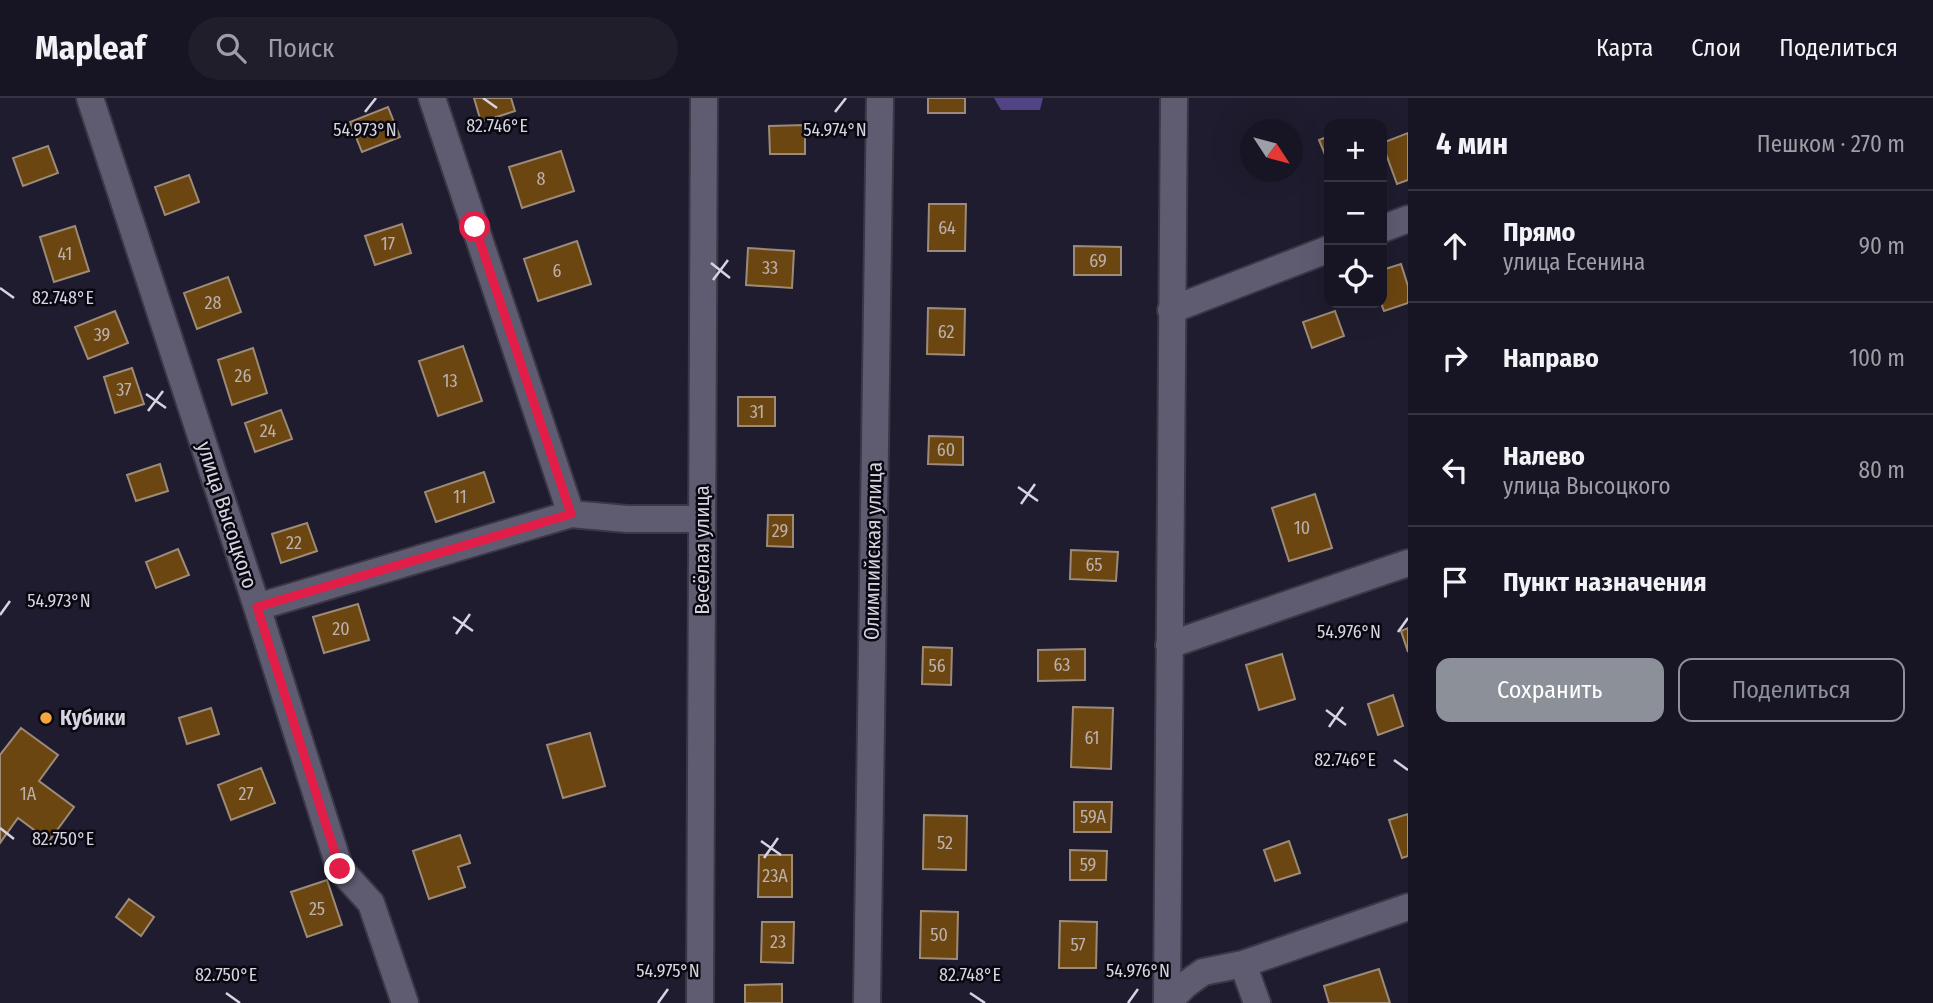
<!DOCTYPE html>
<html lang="ru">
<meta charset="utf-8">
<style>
:root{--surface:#171523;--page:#201e2b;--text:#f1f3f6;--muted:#9e9fa6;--line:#363441;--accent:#8c9099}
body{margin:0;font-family:"Fira Sans Condensed",sans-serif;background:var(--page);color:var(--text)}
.controls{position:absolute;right:21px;top:21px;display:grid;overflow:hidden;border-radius:14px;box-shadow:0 7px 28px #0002}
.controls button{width:63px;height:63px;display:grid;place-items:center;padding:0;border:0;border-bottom:2px solid var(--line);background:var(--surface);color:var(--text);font:35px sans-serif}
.compass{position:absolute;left:1240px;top:21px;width:63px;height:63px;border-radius:50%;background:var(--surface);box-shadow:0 7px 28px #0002;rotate:126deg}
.stop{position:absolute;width:21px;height:21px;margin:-16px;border:5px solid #e11d48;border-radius:50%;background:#fff}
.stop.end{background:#e11d48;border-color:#fff;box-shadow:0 2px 7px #0008}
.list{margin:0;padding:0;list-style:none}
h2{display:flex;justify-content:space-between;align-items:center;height:91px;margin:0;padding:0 28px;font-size:30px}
h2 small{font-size:23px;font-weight:400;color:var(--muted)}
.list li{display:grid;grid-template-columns:46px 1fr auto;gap:21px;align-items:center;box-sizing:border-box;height:112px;padding:0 28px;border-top:2px solid var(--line)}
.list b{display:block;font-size:26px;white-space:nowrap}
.list p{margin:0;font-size:23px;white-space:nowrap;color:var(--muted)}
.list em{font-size:23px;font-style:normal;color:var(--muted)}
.actions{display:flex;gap:14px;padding:21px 28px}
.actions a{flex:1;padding:16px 0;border:2px solid var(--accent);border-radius:14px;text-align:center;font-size:24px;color:var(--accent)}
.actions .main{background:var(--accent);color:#fff}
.icon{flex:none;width:38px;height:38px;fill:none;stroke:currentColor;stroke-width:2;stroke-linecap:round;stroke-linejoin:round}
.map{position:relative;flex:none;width:1408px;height:905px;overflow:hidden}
header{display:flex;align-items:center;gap:42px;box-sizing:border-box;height:98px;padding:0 35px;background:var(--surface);border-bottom:2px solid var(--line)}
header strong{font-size:33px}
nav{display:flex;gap:38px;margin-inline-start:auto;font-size:24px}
.search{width:490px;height:63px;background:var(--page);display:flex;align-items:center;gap:18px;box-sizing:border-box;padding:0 24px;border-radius:38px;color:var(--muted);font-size:26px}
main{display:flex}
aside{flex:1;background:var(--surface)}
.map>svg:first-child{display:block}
.forest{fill:#514384}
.building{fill:#6c4611;stroke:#9d8b77;stroke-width:2}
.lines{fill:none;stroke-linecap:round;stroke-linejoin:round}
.street-casing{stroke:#3a3747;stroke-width:30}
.street{stroke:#5f5c72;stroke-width:26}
.route{stroke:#e11d48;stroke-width:9}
.ticks{fill:none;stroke:#d5d4e1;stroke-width:2.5}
.poi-dot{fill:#f2a540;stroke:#090810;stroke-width:2.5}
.labels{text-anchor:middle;stroke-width:5;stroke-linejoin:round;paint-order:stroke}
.number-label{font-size:18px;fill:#bbb0ad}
.street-label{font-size:21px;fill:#d5d4e1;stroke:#090810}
.poi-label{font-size:21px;font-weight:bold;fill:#d5d4e1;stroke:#090810;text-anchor:start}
.ticks-label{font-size:18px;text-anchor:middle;fill:#d5d4e1;stroke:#090810;stroke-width:5;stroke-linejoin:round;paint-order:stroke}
</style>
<header>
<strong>Mapleaf</strong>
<div class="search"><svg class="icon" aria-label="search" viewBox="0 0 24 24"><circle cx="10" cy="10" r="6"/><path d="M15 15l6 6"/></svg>Поиск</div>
<nav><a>Карта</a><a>Слои</a><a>Поделиться</a></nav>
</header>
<main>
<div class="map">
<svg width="1408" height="905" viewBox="0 0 1408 905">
<rect width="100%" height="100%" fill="#1f1c2f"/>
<path class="forest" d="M 994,0 L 1043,0 L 1040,12 L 1001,12 Z"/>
<path class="building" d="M 474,0 L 511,0 L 515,13 L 481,24 Z
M 928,0 L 965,0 L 965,15 L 928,15 Z
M 388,9 L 400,39 L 362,54 L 350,24 Z
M 805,27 L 805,56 L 770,56 L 769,28 Z
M 1408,35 L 1408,82 L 1397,86 L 1382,45 Z
M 1329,38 L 1329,66 L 1319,42 Z
M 48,48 L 58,75 L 23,88 L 13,60 Z
M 561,53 L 574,93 L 522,110 L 509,69 Z
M 189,77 L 199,104 L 165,117 L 155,89 Z
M 929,106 L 966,106 L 965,153 L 928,153 Z
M 402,126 L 411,155 L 375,167 L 365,138 Z
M 75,128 L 89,173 L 54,184 L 40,139 Z
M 577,143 L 591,186 L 538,203 L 524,161 Z
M 1074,148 L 1121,149 L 1121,177 L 1074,177 Z
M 748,150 L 794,153 L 792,190 L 746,187 Z
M 1401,166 L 1408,188 L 1408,205 L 1384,213 L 1381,205 L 1382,172 Z
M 228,179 L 241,214 L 197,231 L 184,195 Z
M 928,210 L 965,211 L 964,257 L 927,256 Z
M 115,213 L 128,245 L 88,261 L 75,229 Z
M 1335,213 L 1344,238 L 1312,250 L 1303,224 Z
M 463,248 L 482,303 L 438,318 L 419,263 Z
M 253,250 L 267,295 L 232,307 L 218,262 Z
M 132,270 L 144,306 L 115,315 L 104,279 Z
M 738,299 L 775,299 L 775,328 L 738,328 Z
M 281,312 L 292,341 L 255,354 L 245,325 Z
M 929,338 L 963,339 L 963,367 L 928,366 Z
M 160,366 L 168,393 L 136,403 L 127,377 Z
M 484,374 L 494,404 L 436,424 L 425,394 Z
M 1315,396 L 1332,450 L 1289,463 L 1272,410 Z
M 768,417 L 793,417 L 793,449 L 767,448 Z
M 307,425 L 317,453 L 281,465 L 272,436 Z
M 178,451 L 189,477 L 156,490 L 146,464 Z
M 1071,452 L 1118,454 L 1116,483 L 1070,481 Z
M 358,506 L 369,542 L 324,555 L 313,519 Z
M 1408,530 L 1408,554 L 1401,533 Z
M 923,549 L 952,550 L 951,587 L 922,586 Z
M 1085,551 L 1085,582 L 1038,583 L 1038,552 Z
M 1282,556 L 1295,601 L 1259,612 L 1246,567 Z
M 1393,597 L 1403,628 L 1378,637 L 1368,606 Z
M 1073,609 L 1113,610 L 1111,671 L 1071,669 Z
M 211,610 L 219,636 L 187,646 L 179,620 Z
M 21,630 L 58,657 L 39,683 L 74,709 L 49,743 L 18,720 L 0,745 L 0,657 Z
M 590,635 L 605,688 L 563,700 L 547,647 Z
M 261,670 L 275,705 L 231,722 L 218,687 Z
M 1074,704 L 1112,704 L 1111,734 L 1074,734 Z
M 1408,716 L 1408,758 L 1402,760 L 1389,722 Z
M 924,717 L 967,718 L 966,772 L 923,771 Z
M 460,737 L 470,765 L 458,769 L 465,789 L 429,801 L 413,753 Z
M 1289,743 L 1300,775 L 1275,783 L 1264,752 Z
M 1070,752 L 1107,753 L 1106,782 L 1070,782 Z
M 759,757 L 792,757 L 792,799 L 758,799 Z
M 327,782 L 342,827 L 307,839 L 291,794 Z
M 129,801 L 154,819 L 141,838 L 116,819 Z
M 921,813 L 958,814 L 957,861 L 920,860 Z
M 1060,823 L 1097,824 L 1096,870 L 1059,870 Z
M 762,824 L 794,824 L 793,865 L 761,864 Z
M 1379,871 L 1390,905 L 1329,905 L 1324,888 Z
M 782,886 L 782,905 L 745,905 L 745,887 Z"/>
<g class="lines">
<defs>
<path id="street" d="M 90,0 L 257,509 L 340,771 L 371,805 L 405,905
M 432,0 L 571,416
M 1382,131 L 1408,121
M 1171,212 L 1329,151
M 257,509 L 571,416 L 627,421 L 702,421
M 1169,547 L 1408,465
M 1243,866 L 1257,905
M 700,905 L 704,0
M 867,905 L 880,0
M 1167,905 L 1174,0
M 1168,905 L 1185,887 L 1203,874 L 1243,866 L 1408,809"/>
</defs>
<use href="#street" class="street-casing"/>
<use href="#street" class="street"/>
</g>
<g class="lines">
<path class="route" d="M 340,771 L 257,509 L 571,416 L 475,129"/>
</g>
<path class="ticks" d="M 483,0 L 497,10M 365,14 L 376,0M 835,14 L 846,0M 711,165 L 730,180M 713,182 L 728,162M 0,190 L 14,200M 146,296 L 166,310M 148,313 L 163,293M 1018,389 L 1038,403M 1021,406 L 1035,386M 0,517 L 10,503M 453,519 L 473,533M 1398,534 L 1408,520M 456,536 L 470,516M 1326,612 L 1346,627M 1329,629 L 1343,609M 1394,662 L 1408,672M 0,730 L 14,741M 761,743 L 781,757M 764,760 L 778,740M 226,895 L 240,905M 970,895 L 985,905M 658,905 L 668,891M 1128,905 L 1138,891"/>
<circle class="poi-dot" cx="46" cy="620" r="7"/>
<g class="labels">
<g class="number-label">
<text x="541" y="87">8</text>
<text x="947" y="136">64</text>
<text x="388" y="152">17</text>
<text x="65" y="162">41</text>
<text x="1098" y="169">69</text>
<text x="770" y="176">33</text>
<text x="557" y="179">6</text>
<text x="213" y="211">28</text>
<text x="946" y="240">62</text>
<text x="102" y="243">39</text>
<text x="243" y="284">26</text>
<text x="450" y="289">13</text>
<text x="124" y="298">37</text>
<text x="757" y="320">31</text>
<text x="268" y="339">24</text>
<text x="946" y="358">60</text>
<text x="460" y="405">11</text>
<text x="1302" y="436">10</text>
<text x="780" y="439">29</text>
<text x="294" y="451">22</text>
<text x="1094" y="473">65</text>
<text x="341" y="537">20</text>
<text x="1062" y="573">63</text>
<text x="937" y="574">56</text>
<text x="1092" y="646">61</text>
<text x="28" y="702">1А</text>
<text x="246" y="702">27</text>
<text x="1093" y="725">59А</text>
<text x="945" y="751">52</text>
<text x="1088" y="773">59</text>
<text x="775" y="784">23А</text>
<text x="317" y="817">25</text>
<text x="939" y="843">50</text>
<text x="778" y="850">23</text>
<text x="1078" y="853">57</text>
</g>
<g class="street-label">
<text transform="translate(227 417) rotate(72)" y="7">улица Высоцкого</text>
<text transform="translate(702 452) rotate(-90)" y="7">Весёлая улица</text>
<text transform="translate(873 453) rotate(-89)" y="7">Олимпийская улица</text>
</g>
<g class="poi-label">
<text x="60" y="627">Кубики</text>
</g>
</g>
<g class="ticks-label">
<text x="497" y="34">82.746°E</text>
<text x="835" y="38">54.974°N</text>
<text x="365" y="38">54.973°N</text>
<text x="63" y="206">82.748°E</text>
<text x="59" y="509">54.973°N</text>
<text x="1349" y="540">54.976°N</text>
<text x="1345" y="668">82.746°E</text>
<text x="63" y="747">82.750°E</text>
<text x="668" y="879">54.975°N</text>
<text x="1138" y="879">54.976°N</text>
<text x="226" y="883">82.750°E</text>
<text x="970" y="883">82.748°E</text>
</g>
</svg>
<div class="controls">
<button>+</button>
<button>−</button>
<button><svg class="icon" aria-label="locate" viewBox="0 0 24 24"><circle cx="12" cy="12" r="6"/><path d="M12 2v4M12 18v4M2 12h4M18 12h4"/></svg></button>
</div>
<svg class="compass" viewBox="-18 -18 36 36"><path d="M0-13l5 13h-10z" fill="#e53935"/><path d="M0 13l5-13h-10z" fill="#9e9fa6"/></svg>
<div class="stop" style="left:475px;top:129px"></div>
<div class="stop end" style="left:340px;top:771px"></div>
</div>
<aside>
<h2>4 мин<small>Пешком · 270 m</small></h2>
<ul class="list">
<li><svg class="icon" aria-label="ahead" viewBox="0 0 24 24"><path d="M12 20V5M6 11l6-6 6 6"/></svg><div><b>Прямо</b><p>улица Есенина</p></div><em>90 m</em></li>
<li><svg class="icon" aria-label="right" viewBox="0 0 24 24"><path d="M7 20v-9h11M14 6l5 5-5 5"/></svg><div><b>Направо</b></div><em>100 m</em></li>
<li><svg class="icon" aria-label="left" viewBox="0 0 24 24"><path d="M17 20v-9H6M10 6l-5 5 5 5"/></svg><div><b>Налево</b><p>улица Высоцкого</p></div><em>80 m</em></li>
<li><svg class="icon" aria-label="arrive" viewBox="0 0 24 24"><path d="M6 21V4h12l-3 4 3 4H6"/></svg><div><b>Пункт назначения</b></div></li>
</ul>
<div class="actions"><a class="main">Сохранить</a><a>Поделиться</a></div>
</aside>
</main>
